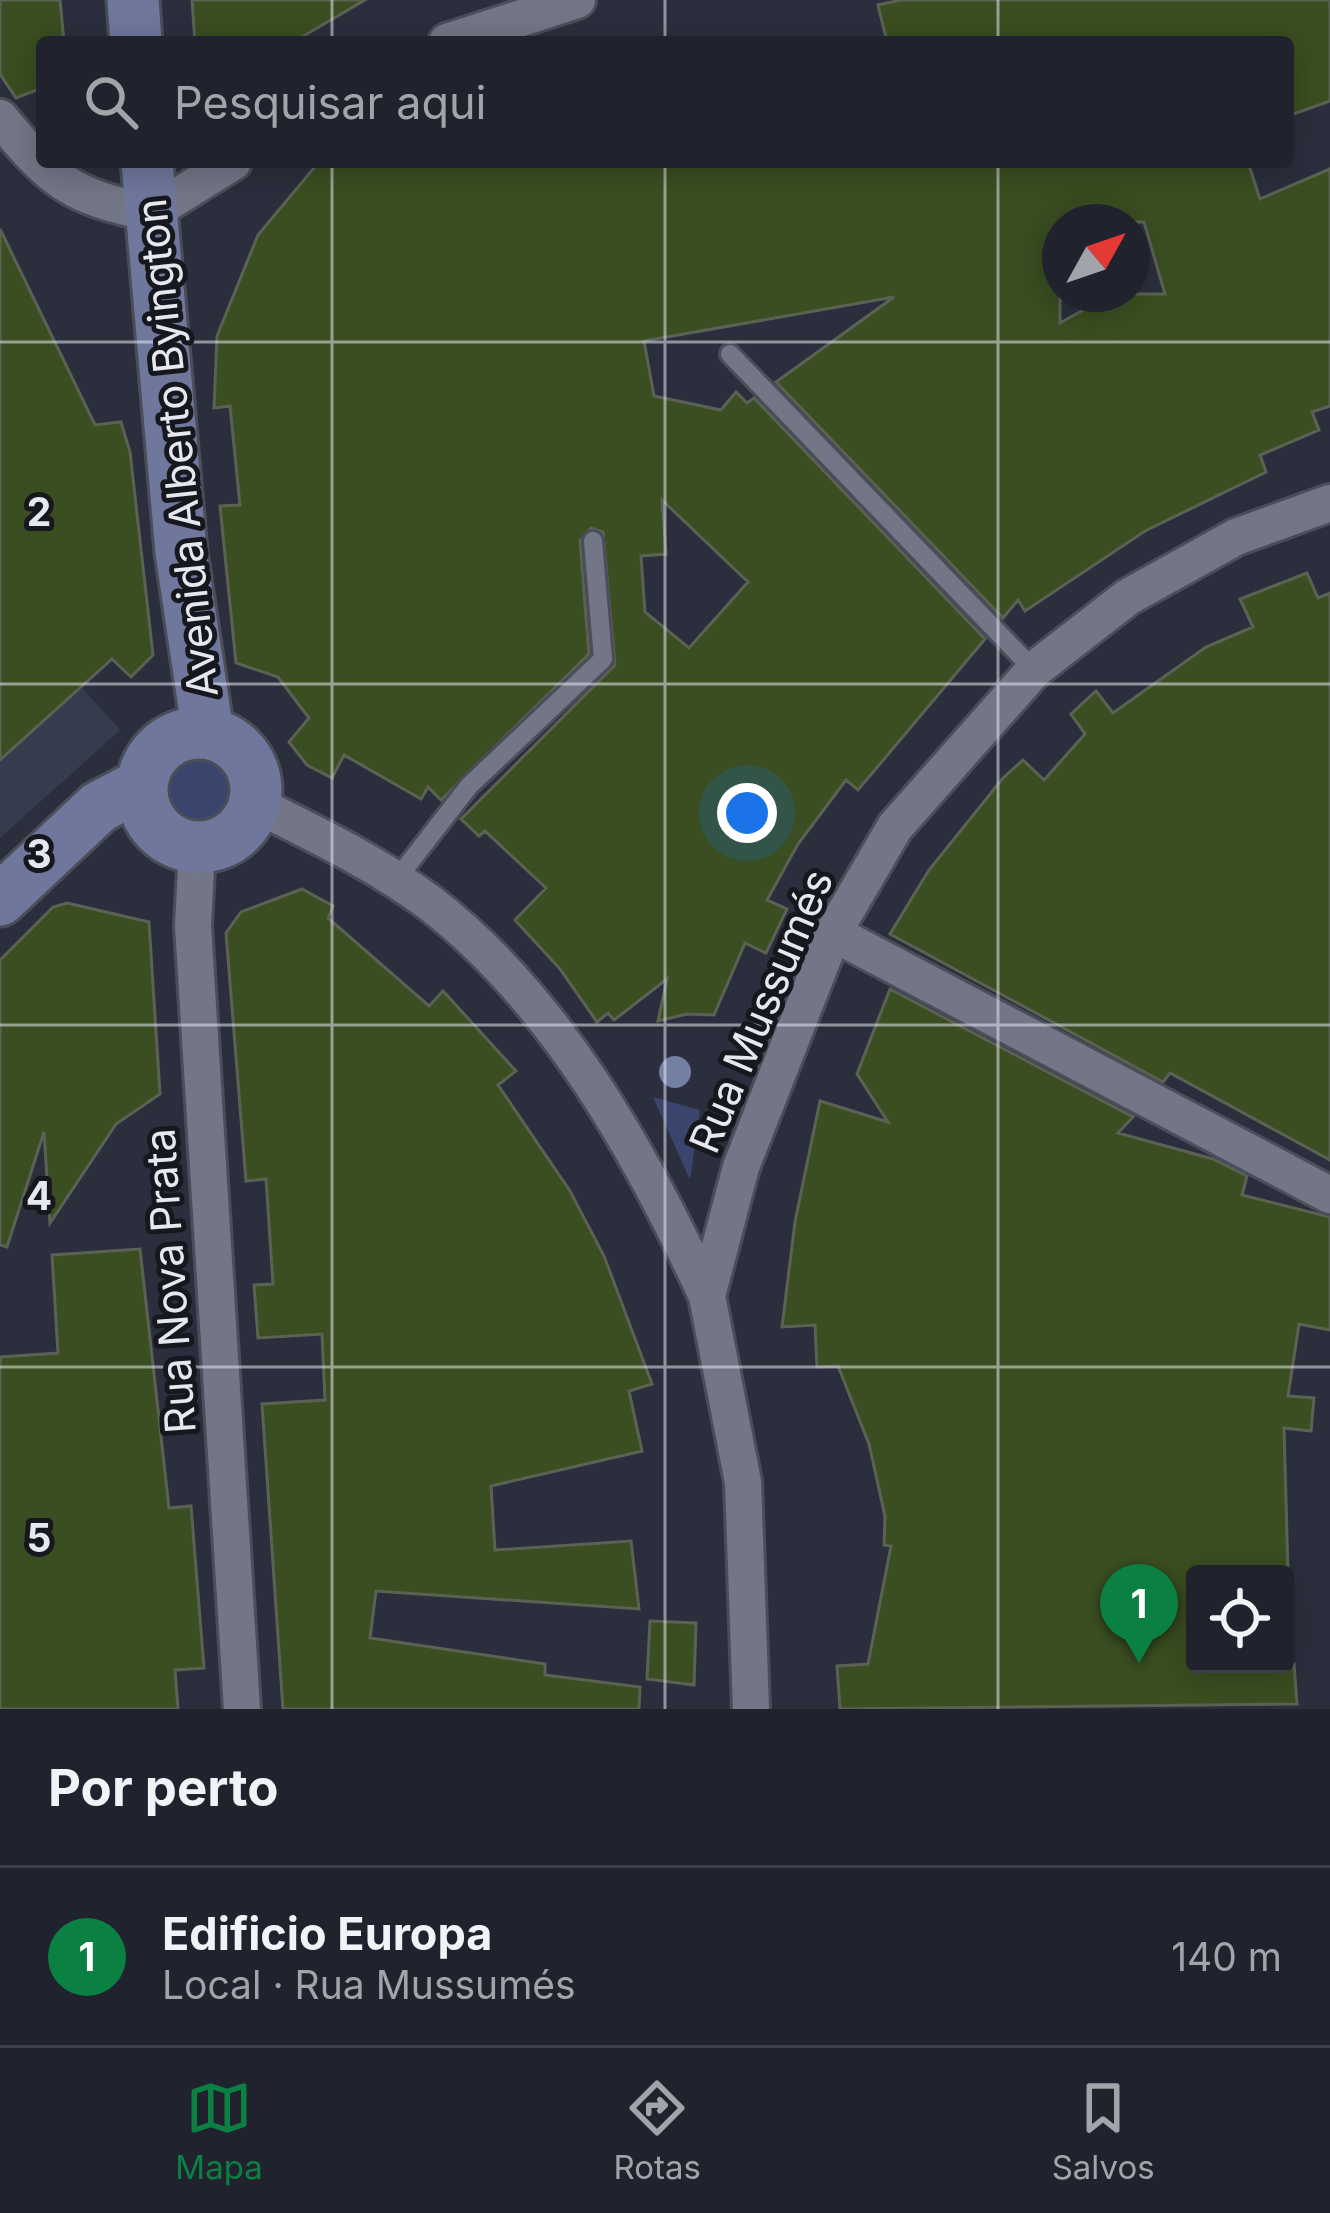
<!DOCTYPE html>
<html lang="pt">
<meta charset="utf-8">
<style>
:root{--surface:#20232e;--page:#282b36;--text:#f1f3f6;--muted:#a2a4aa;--line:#3d404a;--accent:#0b8043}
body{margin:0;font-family:Inter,sans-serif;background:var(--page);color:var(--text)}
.controls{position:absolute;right:36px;bottom:36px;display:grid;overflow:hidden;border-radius:12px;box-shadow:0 6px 30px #0003}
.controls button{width:108px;height:108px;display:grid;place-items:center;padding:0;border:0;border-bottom:3px solid var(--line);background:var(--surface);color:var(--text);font:60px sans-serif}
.compass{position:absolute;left:1042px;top:204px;width:108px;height:108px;border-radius:50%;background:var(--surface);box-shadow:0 6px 30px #0003;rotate:50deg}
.you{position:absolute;left:747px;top:813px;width:42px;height:42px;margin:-30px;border:9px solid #fff;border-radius:50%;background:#1a73e8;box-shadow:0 0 0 18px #1a73e833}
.badge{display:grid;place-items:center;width:78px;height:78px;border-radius:50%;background:var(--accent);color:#fff;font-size:39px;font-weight:700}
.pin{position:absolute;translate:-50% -99px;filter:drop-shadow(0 3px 6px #0008)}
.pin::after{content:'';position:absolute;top:63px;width:42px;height:36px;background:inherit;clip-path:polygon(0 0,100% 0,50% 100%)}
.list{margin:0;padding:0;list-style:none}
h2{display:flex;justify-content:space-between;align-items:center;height:156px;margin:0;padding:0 48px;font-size:51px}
h2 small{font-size:39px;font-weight:400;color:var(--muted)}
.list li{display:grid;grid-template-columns:78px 1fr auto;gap:36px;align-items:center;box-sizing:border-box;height:180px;padding:0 48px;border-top:3px solid var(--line)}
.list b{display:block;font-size:45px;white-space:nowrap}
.list p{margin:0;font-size:39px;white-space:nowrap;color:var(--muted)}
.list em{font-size:39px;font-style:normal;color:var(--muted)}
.icon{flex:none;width:66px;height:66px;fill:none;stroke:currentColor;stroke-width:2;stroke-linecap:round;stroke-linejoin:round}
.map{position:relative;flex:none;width:1330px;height:1709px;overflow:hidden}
.search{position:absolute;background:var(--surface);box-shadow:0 6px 30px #0003;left:36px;right:36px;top:36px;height:132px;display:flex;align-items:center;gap:30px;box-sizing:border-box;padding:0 42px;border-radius:12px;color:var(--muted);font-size:45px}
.sheet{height:336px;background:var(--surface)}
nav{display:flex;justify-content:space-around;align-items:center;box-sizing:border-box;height:168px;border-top:3px solid var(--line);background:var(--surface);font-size:33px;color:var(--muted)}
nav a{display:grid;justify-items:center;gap:6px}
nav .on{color:var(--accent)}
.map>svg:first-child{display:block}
.built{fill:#363b4d}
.green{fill:#3a446d}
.building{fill:#3a4e21;stroke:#5b6254;stroke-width:3;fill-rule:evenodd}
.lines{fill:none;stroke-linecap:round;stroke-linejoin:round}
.lane-casing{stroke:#4b4d59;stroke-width:24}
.street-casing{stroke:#4b4d59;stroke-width:42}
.secondary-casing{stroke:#4b4d59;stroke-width:57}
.lane{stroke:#727686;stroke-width:18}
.street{stroke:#727686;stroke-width:36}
.secondary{stroke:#6f789c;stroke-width:51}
.tree{fill:#747fa4}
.grid{fill:none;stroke:#e6e8f1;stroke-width:3;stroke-opacity:0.55}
.labels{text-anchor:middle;stroke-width:10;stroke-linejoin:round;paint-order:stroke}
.street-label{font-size:42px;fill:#e6e8f1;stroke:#16181e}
.grid-label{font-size:39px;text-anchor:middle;font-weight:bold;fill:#e6e8f1;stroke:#16181e;stroke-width:10;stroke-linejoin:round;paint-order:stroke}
</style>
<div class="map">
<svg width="1330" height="1709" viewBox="0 0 1330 1709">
<rect width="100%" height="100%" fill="#2b2f3d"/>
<path class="built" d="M 18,617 L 120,730 L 0,838 L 0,619 Z"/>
<path class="green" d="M163 788a33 33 0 1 1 66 0a33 33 0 1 1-66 0Z
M 653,1097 L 700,1110 L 690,1180 Z"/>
<path class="building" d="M 0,0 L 60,0 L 64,42 L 42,42 L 42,88 L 16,98 L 0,74 Z
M 192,0 L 365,0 L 293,42 L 195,42 Z
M 901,0 L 1330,0 L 1330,101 L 1288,116 L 1288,42 L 887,42 L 878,5 Z
M 319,162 L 1248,162 L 1260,199 L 1330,169 L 1330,406 L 1312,412 L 1319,430 L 1260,455 L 1266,472 L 1145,531 L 1025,611 L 1018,600 L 1003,618 L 776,382 L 894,297 L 644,341 L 654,396 L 721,410 L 736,392 L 747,403 L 754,398 L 985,639 L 858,790 L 846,780 L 798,844 L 767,900 L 787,909 L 766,953 L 745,943 L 714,1015 L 687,1014 L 658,1021 L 667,979 L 614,1020 L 608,1013 L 597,1022 L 560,969 L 515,920 L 546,888 L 485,831 L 479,836 L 461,819 L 615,665 L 603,532 L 591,528 L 580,541 L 589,654 L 441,800 L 428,787 L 421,799 L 344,755 L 332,778 L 307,765 L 289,742 L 309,718 L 278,677 L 236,663 L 220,506 L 240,505 L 230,406 L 214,408 L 217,336 L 258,235 ZM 1060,222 L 1144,222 L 1165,294 L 1112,294 L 1060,323 ZM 662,500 L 748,582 L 689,648 L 645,612 L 641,556 L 666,554 Z
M 0,229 L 95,425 L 121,422 L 130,452 L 153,655 L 131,677 L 112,659 L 0,760 Z
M 1307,573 L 1318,598 L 1330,593 L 1330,1160 L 1170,1073 L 1163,1082 L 890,934 L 929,870 L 1003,778 L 1023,760 L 1044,780 L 1085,734 L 1071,714 L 1096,691 L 1113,713 L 1206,647 L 1253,627 L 1240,599 Z
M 302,889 L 333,906 L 328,918 L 429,1006 L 443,991 L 516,1071 L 498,1085 L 570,1191 L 604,1256 L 652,1384 L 629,1391 L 642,1451 L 491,1486 L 495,1550 L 631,1541 L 639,1609 L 376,1591 L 370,1638 L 545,1664 L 545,1675 L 640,1687 L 639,1709 L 283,1709 L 262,1404 L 325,1400 L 322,1334 L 258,1338 L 254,1285 L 273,1284 L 266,1179 L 246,1181 L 226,933 L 241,912 Z
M 67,903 L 149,922 L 160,1094 L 116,1124 L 50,1223 L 44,1132 L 7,1247 L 0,1245 L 0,960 L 53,907 Z
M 890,989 L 1133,1117 L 1118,1133 L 1213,1159 L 1247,1176 L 1242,1195 L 1330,1217 L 1330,1330 L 1299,1324 L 1288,1396 L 1314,1398 L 1311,1431 L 1284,1428 L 1288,1574 L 1195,1574 L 1195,1664 L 1294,1664 L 1297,1704 L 840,1709 L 837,1666 L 868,1664 L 891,1546 L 884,1545 L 885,1516 L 869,1444 L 838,1366 L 817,1367 L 815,1325 L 782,1327 L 795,1222 L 820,1101 L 888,1122 L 857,1074 Z
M 140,1249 L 169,1508 L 191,1506 L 204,1668 L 175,1670 L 178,1709 L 0,1709 L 0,1357 L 58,1353 L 52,1255 Z
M 650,1621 L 696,1623 L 694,1685 L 647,1679 Z"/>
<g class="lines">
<defs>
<path id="lane" d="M 730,354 L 1034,670
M 396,880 L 469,786 L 603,659 L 593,541"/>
<path id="street" d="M 447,42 L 577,0
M 0,118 C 53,182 70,196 151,213 L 233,162
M 255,804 C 315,834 376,863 430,903 C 556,1000 642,1155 707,1296
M 197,848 L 193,926 L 242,1709
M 833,933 L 1330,1195
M 751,1709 L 743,1482 L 707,1296 L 741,1167 L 833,933 L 895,827 L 1034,670 L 1128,597 L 1236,537 L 1330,503"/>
<path id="secondary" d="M 133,0 L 136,42
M 147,162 L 181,552 L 208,733
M142 790a57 57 0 1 1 114 0a57 57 0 1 1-114 0Z
M 0,900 L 99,807 L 141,785"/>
</defs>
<use href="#lane" class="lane-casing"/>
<use href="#street" class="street-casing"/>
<use href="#secondary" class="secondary-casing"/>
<use href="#lane" class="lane"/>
<use href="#street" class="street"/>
<use href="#secondary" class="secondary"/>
</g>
<circle class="tree" cx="675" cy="1072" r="16"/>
<path class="grid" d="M 332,0 L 332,42M 665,0 L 665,42M 998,0 L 998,42M 332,162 L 332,1709M 665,162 L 665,1709M 998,162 L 998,1709M 0,342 L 1330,342M 0,684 L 1330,684M 0,1025 L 1330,1025M 0,1367 L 1330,1367"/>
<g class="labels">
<g class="street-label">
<text transform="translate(177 448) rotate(-96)" y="15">Avenida Alberto Byington</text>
<text transform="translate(761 1011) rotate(-67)" y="15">Rua Mussumés</text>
<text transform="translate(170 1281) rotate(-94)" y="15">Rua Nova Prata</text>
</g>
</g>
<g class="grid-label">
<text x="39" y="526">2</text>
<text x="39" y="868">3</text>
<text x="39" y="1210">4</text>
<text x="39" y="1552">5</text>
</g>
</svg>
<div class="controls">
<button><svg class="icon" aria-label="locate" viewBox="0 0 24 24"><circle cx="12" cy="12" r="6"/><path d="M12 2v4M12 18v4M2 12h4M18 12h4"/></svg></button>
</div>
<svg class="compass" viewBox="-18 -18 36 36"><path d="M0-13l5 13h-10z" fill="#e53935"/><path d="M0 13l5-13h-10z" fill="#a2a4aa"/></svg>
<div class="you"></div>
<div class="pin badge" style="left:1139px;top:1663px">1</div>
<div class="search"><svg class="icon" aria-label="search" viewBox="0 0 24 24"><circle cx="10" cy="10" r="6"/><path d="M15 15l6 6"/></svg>Pesquisar aqui</div>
</div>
<section class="sheet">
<h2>Por perto<small></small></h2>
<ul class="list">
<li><span class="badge">1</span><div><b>Edificio Europa</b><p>Local · Rua Mussumés</p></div><em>140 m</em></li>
</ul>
</section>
<nav>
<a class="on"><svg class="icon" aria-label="map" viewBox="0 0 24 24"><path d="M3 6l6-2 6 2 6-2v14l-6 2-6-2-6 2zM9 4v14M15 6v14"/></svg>Mapa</a>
<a><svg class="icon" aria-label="directions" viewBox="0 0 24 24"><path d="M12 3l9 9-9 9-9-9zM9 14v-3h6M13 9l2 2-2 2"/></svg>Rotas</a>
<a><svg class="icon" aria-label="saved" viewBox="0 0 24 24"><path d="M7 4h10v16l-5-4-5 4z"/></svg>Salvos</a>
</nav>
